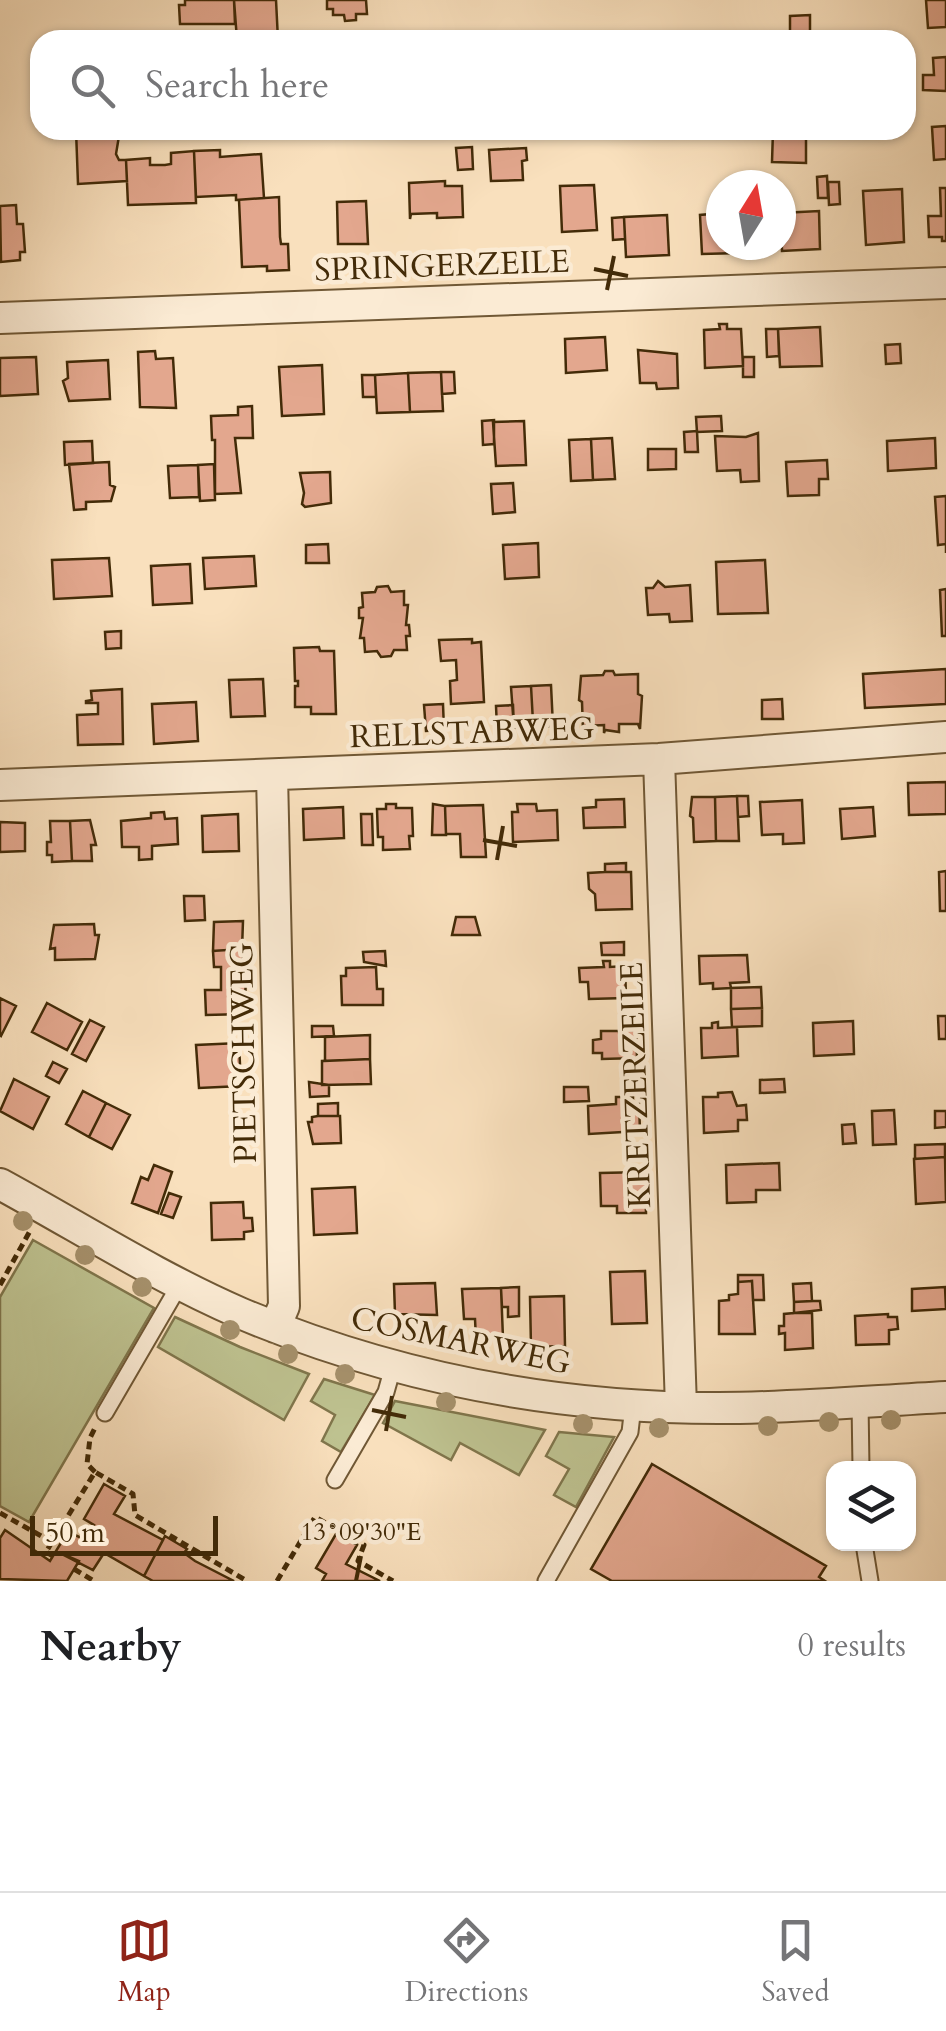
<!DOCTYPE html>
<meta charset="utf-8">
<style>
:root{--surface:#fff;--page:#f6f6f6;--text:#202124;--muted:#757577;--line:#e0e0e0;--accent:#8f2418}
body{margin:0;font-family:Cardo,serif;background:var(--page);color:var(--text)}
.controls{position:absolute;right:30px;bottom:30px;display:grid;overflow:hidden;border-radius:20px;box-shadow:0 2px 8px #0004}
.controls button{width:90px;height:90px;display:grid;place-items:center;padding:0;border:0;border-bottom:2px solid var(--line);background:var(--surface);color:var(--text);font:50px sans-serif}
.compass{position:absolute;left:706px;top:170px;width:90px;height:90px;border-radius:50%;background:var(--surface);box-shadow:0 2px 8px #0004;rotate:11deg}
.scale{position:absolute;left:30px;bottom:25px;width:188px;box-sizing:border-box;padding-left:10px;border:5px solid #432b08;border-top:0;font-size:28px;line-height:35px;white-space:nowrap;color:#432b08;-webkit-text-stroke:8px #fbebd4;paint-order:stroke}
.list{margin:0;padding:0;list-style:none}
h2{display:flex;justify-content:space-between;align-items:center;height:130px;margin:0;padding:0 40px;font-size:42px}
h2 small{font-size:32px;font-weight:400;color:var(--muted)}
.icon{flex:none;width:55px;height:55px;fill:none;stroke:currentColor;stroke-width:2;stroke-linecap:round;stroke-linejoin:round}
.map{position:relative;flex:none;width:946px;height:1581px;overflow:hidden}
.search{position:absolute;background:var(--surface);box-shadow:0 2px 8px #0004;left:30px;right:30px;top:30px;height:110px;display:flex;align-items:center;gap:25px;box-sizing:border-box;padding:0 35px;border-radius:30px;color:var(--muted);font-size:38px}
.sheet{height:310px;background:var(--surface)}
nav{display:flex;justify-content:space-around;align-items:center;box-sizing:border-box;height:140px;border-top:2px solid var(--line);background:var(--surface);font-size:28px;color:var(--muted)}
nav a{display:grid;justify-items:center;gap:5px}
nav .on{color:var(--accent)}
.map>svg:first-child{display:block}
.green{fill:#bec290;stroke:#80764c;stroke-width:2.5}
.building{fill:#e3a78e;stroke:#432b08;stroke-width:2.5}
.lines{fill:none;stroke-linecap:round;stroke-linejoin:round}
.service-casing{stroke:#705835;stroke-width:19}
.minor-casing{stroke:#705835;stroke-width:34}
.path{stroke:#432b08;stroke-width:5;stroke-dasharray:8 5;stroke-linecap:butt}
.service{stroke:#fbebd4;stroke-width:15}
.minor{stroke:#fbebd4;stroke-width:30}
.tree{fill:#a6916c}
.ticks{fill:none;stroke:#432b08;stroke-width:4}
.labels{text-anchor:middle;stroke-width:9;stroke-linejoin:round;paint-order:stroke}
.street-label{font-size:32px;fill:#432b08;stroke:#fbebd4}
.ticks-label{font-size:25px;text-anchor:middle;fill:#432b08;stroke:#fbebd4;stroke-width:9;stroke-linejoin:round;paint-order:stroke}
</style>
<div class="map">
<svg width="946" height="1581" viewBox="0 0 946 1581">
<rect width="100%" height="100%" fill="#f9e0bd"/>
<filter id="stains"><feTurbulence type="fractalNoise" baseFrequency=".002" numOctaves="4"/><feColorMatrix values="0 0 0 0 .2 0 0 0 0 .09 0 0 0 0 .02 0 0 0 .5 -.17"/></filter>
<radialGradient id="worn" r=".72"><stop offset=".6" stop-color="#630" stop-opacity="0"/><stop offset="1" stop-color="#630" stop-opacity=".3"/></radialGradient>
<path class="green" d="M 33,1240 L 154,1308 L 29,1522 L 0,1506 L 0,1297 Z
M 175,1317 L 240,1347 L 309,1374 L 284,1420 L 158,1347 Z
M 324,1379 L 375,1395 L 341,1452 L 322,1441 L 335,1415 L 311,1401 Z
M 395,1401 L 545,1430 L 519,1475 L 460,1443 L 451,1460 L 383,1423 Z
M 559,1432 L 614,1437 L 576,1507 L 554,1495 L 569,1469 L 546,1456 Z"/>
<path class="building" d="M 185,0 L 234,0 L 235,24 L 180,24 L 179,5 L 185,5 Z
M 234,0 L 276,0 L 278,40 L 237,40 Z
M 327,0 L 366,0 L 367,14 L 356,14 L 356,20 L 345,21 L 344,15 L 333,15 L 333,9 L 327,9 Z
M 926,0 L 946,0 L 946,27 L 928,28 Z
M 810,15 L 810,32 L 790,33 L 790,16 Z
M 946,57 L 946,91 L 923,90 L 923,75 L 934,75 L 933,58 Z
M 946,126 L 946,159 L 934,160 L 932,127 Z
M 76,130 L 120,130 L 116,154 L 119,160 L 126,160 L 127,181 L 78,184 Z
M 773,131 L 806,131 L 806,163 L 772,162 Z
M 472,147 L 473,169 L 458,170 L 456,148 Z
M 526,148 L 527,160 L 522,161 L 523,180 L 491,181 L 489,150 Z
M 220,150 L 220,157 L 261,154 L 264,198 L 236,200 L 236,195 L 196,197 L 194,151 Z
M 194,151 L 196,203 L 128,205 L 126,160 L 150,158 L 150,165 L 165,165 L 171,164 L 171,153 Z
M 827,176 L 828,198 L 818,198 L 817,177 Z
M 445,181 L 445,186 L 462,186 L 463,217 L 437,218 L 437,213 L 411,214 L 410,219 L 409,183 Z
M 828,182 L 839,182 L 840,204 L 829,205 Z
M 594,185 L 597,230 L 562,232 L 560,186 Z
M 940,188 L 946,188 L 946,241 L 942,241 L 942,237 L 929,237 L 928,216 L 941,216 Z
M 902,189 L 904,242 L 866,245 L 863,191 Z
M 279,197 L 280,237 L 281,244 L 288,244 L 289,270 L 267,271 L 267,266 L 242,267 L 239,200 L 236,200 Z
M 366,201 L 368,244 L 338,244 L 337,202 Z
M 16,205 L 17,224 L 23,224 L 25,252 L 20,252 L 20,260 L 1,262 L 0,206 Z
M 819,211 L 820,249 L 782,251 L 781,213 Z
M 721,213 L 721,245 L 740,245 L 740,253 L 702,254 L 700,215 Z
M 667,215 L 669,255 L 626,257 L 624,217 Z
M 624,217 L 625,239 L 613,240 L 612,218 Z
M 719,324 L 727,324 L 727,329 L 741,329 L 743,366 L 705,368 L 704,330 L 720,329 Z
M 820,327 L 822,366 L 780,367 L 778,329 Z
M 766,329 L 778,329 L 779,356 L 767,357 Z
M 605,337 L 607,370 L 566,373 L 565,339 Z
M 900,344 L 901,363 L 886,364 L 885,345 Z
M 638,350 L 677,354 L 678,388 L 657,389 L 656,383 L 640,383 Z
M 155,351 L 156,359 L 173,358 L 176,408 L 140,407 L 138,352 Z
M 36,357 L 38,394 L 0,396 L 0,358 Z
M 743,357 L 754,357 L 754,377 L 743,377 Z
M 108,360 L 110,399 L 69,401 L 63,381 L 68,378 L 67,362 Z
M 322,365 L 324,414 L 282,416 L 279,367 Z
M 441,372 L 443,411 L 410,412 L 408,373 Z
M 441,372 L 454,372 L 455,393 L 442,394 Z
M 408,373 L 410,412 L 377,413 L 375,375 Z
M 362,375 L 375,375 L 376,397 L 363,397 Z
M 252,406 L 253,438 L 235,438 L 241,493 L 215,494 L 215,440 L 212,440 L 211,416 L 238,415 L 238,407 Z
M 721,416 L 722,431 L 697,432 L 696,417 Z
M 494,420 L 494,444 L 483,445 L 482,421 Z
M 524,421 L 526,465 L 496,466 L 493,422 Z
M 697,431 L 698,452 L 685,452 L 684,432 Z
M 758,433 L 759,481 L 741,482 L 740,470 L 717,471 L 715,436 L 746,437 Z
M 612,438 L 615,479 L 593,480 L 591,439 Z
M 935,438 L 936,468 L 888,471 L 887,441 Z
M 591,439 L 593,480 L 571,481 L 569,440 Z
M 92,441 L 93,463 L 65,465 L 64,442 Z
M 648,449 L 676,449 L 676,469 L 648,470 Z
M 827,460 L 828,479 L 819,479 L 819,495 L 788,496 L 786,462 Z
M 109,462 L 110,485 L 115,487 L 111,501 L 86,502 L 86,509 L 74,510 L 69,464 Z
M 214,464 L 215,500 L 200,501 L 198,465 Z
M 198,465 L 199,497 L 170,498 L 168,466 Z
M 330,472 L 331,503 L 305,507 L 302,504 L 304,493 L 300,473 Z
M 513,483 L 515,512 L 493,514 L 491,484 Z
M 946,496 L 946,553 L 946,544 L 938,545 L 935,497 Z
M 538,543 L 539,577 L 505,579 L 503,545 Z
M 328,544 L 329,563 L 306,563 L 306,545 Z
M 254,556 L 256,586 L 205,589 L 203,558 Z
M 109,558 L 112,596 L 54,599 L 52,560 Z
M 765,560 L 768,613 L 718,614 L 716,562 Z
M 190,564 L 192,603 L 153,605 L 151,566 Z
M 658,581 L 665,587 L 690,585 L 692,621 L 670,622 L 669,614 L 648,615 L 646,588 L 653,588 Z
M 388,586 L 391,592 L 404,591 L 404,605 L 408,605 L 406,625 L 409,625 L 410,636 L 406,636 L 407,650 L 394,650 L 391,656 L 381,657 L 377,651 L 365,652 L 364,638 L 360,638 L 363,618 L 359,618 L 359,608 L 363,607 L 362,593 L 375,592 L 377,587 Z
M 946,589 L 946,636 L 942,636 L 940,590 Z
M 121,631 L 121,648 L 106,649 L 105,632 Z
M 472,639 L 472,643 L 481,642 L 484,702 L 451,704 L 450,681 L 457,680 L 456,660 L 441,661 L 439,640 Z
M 319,647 L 320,651 L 334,651 L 336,714 L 311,714 L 311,707 L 295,707 L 295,686 L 298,686 L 298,681 L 295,681 L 294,648 Z
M 946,669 L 946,704 L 865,708 L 863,674 Z
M 605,671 L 613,671 L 615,675 L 638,674 L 638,694 L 642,696 L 640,729 L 638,724 L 619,724 L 619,732 L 605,730 L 604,733 L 604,725 L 584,726 L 583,731 L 582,702 L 579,700 L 581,676 L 603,675 Z
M 263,679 L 265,716 L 231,717 L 229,680 Z
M 551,685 L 553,726 L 542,727 L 542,722 L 533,722 L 531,686 Z
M 531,686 L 533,722 L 514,728 L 511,687 Z
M 122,689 L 123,744 L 78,745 L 77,715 L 98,714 L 98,703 L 86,703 L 86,701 L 92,700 L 91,691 Z
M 782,699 L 783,719 L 762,719 L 762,700 Z
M 196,702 L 198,741 L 154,744 L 152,704 Z
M 443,704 L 444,730 L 426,731 L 424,705 Z
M 513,705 L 514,728 L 497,728 L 496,706 Z
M 946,782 L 946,814 L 909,815 L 908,783 Z
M 737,796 L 748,796 L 749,816 L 738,817 Z
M 737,796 L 739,841 L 716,841 L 715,797 Z
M 692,797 L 715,797 L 716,841 L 694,842 L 693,818 L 690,816 Z
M 624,799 L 625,827 L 584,828 L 583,808 L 596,807 L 596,800 Z
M 802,800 L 804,843 L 783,844 L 783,834 L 762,835 L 760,802 Z
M 386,804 L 396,804 L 396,808 L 412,808 L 413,836 L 409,836 L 410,849 L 383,850 L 383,837 L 378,837 L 377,809 L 386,809 Z
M 433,804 L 445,806 L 446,835 L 432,835 Z
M 517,804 L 536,804 L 537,811 L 557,810 L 558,840 L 513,842 L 512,812 L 518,812 Z
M 483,805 L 486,857 L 461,857 L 460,834 L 446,834 L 445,806 Z
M 343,807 L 344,838 L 304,840 L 303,809 Z
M 873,807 L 875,836 L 842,839 L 840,809 Z
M 164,812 L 165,819 L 177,818 L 178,844 L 152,846 L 152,859 L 139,860 L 139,847 L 122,847 L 121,821 L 151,818 L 151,813 Z
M 238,814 L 239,851 L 203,852 L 202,816 Z
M 361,814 L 372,814 L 373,845 L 362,845 Z
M 90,820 L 96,845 L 91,845 L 92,861 L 72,861 L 70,821 Z
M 50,821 L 70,821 L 72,861 L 52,862 L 52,855 L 47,855 L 47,842 L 51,842 Z
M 0,822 L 25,823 L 25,851 L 0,852 Z
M 626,863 L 626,872 L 605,872 L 605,864 Z
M 946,871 L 946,911 L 940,911 L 939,872 Z
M 605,872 L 631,872 L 632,909 L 596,910 L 595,894 L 589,889 L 588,873 Z
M 184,896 L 204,896 L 205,920 L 185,921 Z
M 456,917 L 475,917 L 480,935 L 452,935 Z
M 243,921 L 242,949 L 213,951 L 214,922 Z
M 94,924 L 95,935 L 99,935 L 95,959 L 55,960 L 55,948 L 50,949 L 54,925 Z
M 624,942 L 624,955 L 602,955 L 601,943 Z
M 242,949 L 243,965 L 246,965 L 245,1014 L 206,1015 L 205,990 L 221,990 L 221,967 L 214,967 L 213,951 Z
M 385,951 L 386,966 L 364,962 L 363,952 Z
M 747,955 L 749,982 L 730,983 L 731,988 L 713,989 L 713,983 L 700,984 L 699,956 Z
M 603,961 L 610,961 L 610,967 L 625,966 L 626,998 L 589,999 L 588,982 L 580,982 L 579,968 L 604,967 Z
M 376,967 L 377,989 L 383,989 L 383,1005 L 342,1005 L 341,976 L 346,976 L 346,968 Z
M 761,987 L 762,1008 L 731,1009 L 731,988 Z
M 0,998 L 16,1006 L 1,1036 L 0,1035 Z
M 47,1003 L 82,1022 L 67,1050 L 32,1032 Z
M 762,1008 L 762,1026 L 732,1027 L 731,1009 Z
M 938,1016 L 946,1016 L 946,1039 L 939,1039 Z
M 90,1020 L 104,1027 L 86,1061 L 72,1054 Z
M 853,1021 L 854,1054 L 814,1056 L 813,1023 Z
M 718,1022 L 718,1028 L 737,1027 L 738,1056 L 702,1058 L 701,1028 L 712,1028 L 712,1023 Z
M 312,1026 L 333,1026 L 334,1036 L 312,1037 Z
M 620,1026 L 625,1026 L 625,1030 L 636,1030 L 637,1058 L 602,1059 L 602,1053 L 593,1053 L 593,1040 L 601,1039 L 601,1031 L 620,1031 Z
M 370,1035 L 370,1059 L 325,1061 L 325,1037 Z
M 239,1043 L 241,1086 L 199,1088 L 196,1045 Z
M 370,1059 L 371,1084 L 322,1085 L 322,1061 Z
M 53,1062 L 67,1069 L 59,1083 L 46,1076 Z
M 14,1079 L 49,1097 L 33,1129 L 0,1111 Z
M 784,1079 L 785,1092 L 760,1093 L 760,1080 Z
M 309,1082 L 329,1085 L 329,1096 L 310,1097 Z
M 564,1087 L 588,1087 L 589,1101 L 564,1102 Z
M 83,1091 L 106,1103 L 89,1137 L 66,1124 Z
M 732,1092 L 737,1106 L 746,1105 L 747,1120 L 738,1120 L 738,1131 L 704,1133 L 703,1097 L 718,1097 L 718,1093 Z
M 616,1097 L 633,1097 L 633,1104 L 639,1103 L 640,1131 L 589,1134 L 588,1106 L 616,1104 Z
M 106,1103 L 130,1115 L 112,1149 L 89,1137 Z
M 338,1103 L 338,1116 L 318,1116 L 318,1104 Z
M 894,1110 L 896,1144 L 873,1145 L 872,1111 Z
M 935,1111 L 946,1111 L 946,1127 L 935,1128 Z
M 318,1116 L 340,1116 L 341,1143 L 313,1144 L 308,1122 L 312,1122 L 312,1117 Z
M 854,1124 L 856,1143 L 843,1144 L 842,1125 Z
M 945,1144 L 945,1157 L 915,1159 L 915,1145 Z
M 945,1157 L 946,1202 L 916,1204 L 914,1159 Z
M 779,1163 L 780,1190 L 756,1190 L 756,1202 L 727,1203 L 726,1165 Z
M 154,1165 L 172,1172 L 158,1213 L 132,1203 L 141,1177 L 148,1180 Z
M 645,1172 L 646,1213 L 617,1213 L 617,1206 L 601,1206 L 600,1173 Z
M 355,1187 L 357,1233 L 314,1235 L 312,1189 Z
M 169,1193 L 181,1197 L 173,1218 L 161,1214 Z
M 243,1202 L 244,1218 L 252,1218 L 253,1231 L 244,1232 L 244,1239 L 212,1240 L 211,1203 Z
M 645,1271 L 647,1323 L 612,1324 L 610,1272 Z
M 738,1275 L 763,1275 L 764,1300 L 753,1300 L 752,1281 L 738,1282 Z
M 752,1281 L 755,1334 L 719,1334 L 719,1301 L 729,1300 L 729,1295 L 738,1294 L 738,1282 Z
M 435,1283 L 437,1315 L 395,1314 L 394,1284 Z
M 811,1283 L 812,1301 L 794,1302 L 793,1284 Z
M 519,1287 L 519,1316 L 508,1317 L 508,1307 L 502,1307 L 501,1288 Z
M 945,1287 L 946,1309 L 912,1311 L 912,1289 Z
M 501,1288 L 503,1338 L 476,1339 L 475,1319 L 464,1319 L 462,1289 Z
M 564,1296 L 565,1346 L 531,1347 L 530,1297 Z
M 812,1301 L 820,1301 L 821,1310 L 794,1313 L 794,1302 Z
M 794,1313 L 812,1313 L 813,1348 L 785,1350 L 785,1333 L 779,1334 L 779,1326 L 784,1326 L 784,1314 Z
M 888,1314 L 888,1317 L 897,1317 L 898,1329 L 889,1330 L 889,1344 L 856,1345 L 855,1316 Z
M 652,1464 L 826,1566 L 819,1577 L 825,1581 L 612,1581 L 591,1569 Z
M 104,1484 L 125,1496 L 114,1514 L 163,1540 L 144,1576 L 104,1553 L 93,1570 L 56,1551 L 64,1538 L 69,1541 L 73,1534 L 86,1540 L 94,1525 L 84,1519 Z
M 5,1530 L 50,1561 L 56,1551 L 79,1561 L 67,1581 L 0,1579 L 0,1538 Z
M 336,1534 L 357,1545 L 346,1564 L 380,1581 L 322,1581 L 326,1574 L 316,1568 Z
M 165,1536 L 187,1549 L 184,1553 L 195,1561 L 234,1581 L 153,1581 L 144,1576 Z"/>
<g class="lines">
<defs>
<path id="service" d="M 860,1402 L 861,1468
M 105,1413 L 180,1284
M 335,1480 L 386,1392 L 393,1367
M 864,1544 L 870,1581
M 546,1581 L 630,1432 L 633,1406"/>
<path id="minor" d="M 0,318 L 946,283
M 659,759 L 681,1407
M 272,775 L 284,1306 L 275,1327
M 0,785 L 659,759 L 946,737
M 0,1184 C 79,1227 157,1277 240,1313 C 392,1377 554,1408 719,1408 C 795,1408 871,1401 946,1397"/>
</defs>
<use href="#service" class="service-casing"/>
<use href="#minor" class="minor-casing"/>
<path class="path" d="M 0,1285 L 30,1231
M 95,1472 L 87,1464 L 90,1438 L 95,1428
M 0,1513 L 52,1542 L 95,1472 L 133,1494 L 135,1515 L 247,1581
M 52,1542 L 46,1552 L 53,1556
M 74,1569 L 94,1581
M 277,1581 L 315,1517 L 364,1545 L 358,1561 L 393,1581"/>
<use href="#service" class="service"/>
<use href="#minor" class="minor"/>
</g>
<g class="tree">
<circle cx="23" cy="1221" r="10"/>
<circle cx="85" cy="1255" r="10"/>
<circle cx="142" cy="1287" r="10"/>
<circle cx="230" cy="1330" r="10"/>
<circle cx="288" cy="1354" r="10"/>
<circle cx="345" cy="1374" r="10"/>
<circle cx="446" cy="1402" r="10"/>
<circle cx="891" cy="1420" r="10"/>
<circle cx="829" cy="1422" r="10"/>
<circle cx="583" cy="1424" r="10"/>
<circle cx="768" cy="1426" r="10"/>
<circle cx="659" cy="1428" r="10"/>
</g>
<path class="ticks" d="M 594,269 L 628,276M 607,290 L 614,256M 483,840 L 517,846M 497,860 L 503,826M 372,1410 L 406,1417M 386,1431 L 392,1396M 356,1581 L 361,1556"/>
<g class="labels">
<g class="street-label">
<text transform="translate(442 265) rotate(-2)" y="11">SPRINGERZEILE</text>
<text transform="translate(472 732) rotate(-2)" y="11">RELLSTABWEG</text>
<text transform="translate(243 1053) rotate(-91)" y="11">PIETSCHWEG</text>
<text transform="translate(635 1085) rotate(-92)" y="11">KRETZERZEILE</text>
<text transform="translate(461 1340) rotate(12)" y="11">COSMARWEG</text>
</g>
</g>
<g class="ticks-label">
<text x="361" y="1540">13°09'30"E</text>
</g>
<rect width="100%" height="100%" filter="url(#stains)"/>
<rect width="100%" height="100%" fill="url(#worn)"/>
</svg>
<div class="controls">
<button><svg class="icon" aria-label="layers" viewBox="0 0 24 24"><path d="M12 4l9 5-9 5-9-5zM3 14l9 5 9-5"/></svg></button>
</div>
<svg class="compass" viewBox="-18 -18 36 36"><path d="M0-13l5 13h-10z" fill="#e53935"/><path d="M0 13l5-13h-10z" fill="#757577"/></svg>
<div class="scale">50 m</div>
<div class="search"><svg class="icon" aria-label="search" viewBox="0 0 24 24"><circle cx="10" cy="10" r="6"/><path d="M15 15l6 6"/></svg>Search here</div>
</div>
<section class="sheet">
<h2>Nearby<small>0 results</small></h2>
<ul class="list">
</ul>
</section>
<nav>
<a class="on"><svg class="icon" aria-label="map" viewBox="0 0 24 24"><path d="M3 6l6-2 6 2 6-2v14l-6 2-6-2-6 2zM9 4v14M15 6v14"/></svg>Map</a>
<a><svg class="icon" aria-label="directions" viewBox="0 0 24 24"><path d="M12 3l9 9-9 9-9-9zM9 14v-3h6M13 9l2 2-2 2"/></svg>Directions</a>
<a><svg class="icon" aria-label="saved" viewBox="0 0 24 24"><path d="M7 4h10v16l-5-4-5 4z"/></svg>Saved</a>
</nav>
